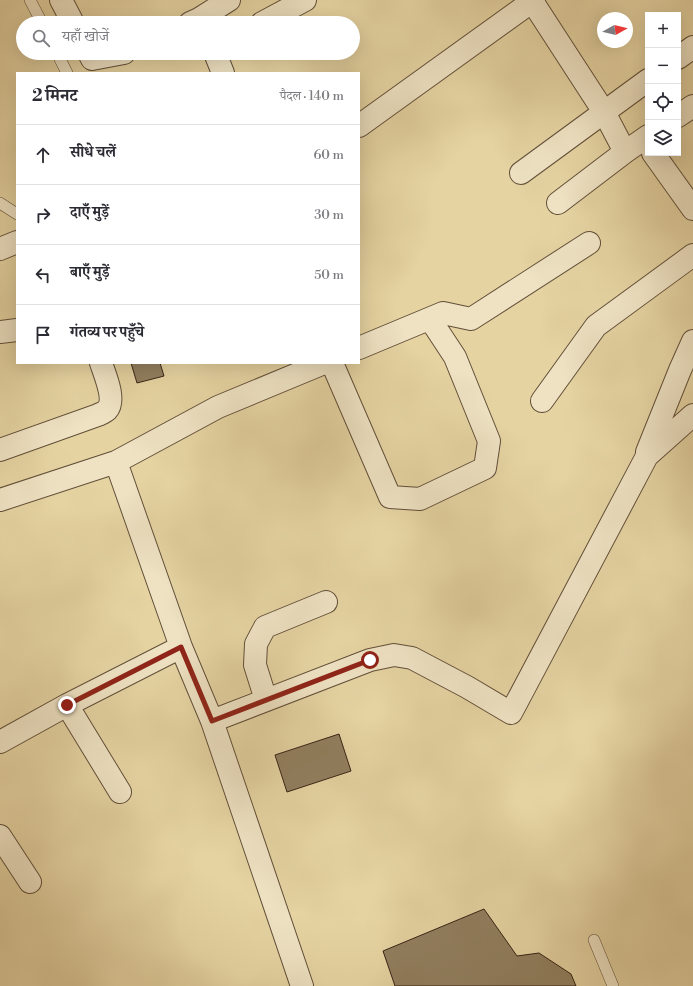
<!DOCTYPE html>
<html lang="hi">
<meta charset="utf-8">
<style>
:root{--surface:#fff;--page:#f7f7f7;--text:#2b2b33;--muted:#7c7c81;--line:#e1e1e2}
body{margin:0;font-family:"Libre Bodoni","Noto Serif Devanagari",serif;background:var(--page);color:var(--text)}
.controls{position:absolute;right:12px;top:12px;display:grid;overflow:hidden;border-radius:0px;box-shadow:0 4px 16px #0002}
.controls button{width:36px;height:36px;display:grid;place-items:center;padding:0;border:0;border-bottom:1px solid var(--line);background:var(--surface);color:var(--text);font:20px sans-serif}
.compass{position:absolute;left:597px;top:12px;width:36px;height:36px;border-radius:50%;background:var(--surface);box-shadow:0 4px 16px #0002;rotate:82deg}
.stop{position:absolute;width:12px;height:12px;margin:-9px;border:3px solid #8f2418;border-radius:50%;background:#fff}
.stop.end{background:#8f2418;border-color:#fff;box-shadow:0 1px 4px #0008}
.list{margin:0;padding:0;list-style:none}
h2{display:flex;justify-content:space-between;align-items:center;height:52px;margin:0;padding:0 16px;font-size:17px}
h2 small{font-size:13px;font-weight:400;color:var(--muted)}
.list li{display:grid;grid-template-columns:26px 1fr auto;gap:12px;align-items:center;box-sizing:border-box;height:60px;padding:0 16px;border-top:1px solid var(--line)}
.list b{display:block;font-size:15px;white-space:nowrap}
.list em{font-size:13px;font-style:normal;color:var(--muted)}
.icon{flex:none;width:22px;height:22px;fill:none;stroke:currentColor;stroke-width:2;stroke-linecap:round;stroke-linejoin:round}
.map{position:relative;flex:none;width:693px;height:986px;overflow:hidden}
.search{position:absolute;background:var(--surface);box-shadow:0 4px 16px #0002;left:16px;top:16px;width:344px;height:44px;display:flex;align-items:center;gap:10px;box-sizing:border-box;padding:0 14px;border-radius:22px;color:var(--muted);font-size:15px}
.panel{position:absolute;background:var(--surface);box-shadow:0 4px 16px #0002;left:16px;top:72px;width:344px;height:292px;border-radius:0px}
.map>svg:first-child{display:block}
.building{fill:#917f5f;stroke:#372316}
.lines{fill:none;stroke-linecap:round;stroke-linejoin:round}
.lane-casing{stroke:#624f39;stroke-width:12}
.street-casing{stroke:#624f39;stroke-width:24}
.lane{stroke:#eee2c3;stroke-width:11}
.street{stroke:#eee2c3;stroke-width:22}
.route{stroke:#8f2418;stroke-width:5}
</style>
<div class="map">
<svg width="693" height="986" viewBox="0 0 693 986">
<rect width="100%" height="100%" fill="#e5d3a2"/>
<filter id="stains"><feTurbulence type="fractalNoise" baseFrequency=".005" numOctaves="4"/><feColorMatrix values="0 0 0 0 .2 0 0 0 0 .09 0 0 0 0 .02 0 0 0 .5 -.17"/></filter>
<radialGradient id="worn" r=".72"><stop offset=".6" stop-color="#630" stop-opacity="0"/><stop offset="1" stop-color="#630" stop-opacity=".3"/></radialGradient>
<path class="building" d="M 131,363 L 160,363 L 164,376 L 137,383 Z
M 339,734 L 351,771 L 287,792 L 275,755 Z
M 484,909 L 517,956 L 539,953 L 571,974 L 576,986 L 395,986 L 383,951 Z"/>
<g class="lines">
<defs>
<path id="lane" d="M 30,0 L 42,23
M 57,53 L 67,73
M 0,203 L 17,214
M 594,940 L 613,986"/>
<path id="street" d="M 61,0 L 73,23
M 532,1 L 604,112 L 625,152
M 190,23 L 199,19 L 229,0
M 262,23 L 305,0
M 89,53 L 92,59 L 124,53
M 215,53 L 223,73
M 678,58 L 693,47
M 678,116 L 693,106
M 359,126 L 534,0
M 653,153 L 693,209
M 521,173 L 648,80
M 558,203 L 625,152 L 648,136
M 0,249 L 17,242
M 0,332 L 17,330
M 359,348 L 443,313 L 471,319 L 589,243
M 332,363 L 390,497 L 420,499 L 485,468 L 489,441 L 455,357 L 430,319
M 542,401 L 596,326 L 693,255
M 0,450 L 98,415 C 100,414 105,412 107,410 C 116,400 105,375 101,363
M 647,452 L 680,370 L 693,341
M 116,462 L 181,647 L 212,721 L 302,986
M 0,500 L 116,462 L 218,407 L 324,363
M 266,700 L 255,665 L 256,644 L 265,627 L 326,602
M 67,705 L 120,792
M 212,721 L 370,660 L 394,655 L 412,658 L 467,687 L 511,713 L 647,456 L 693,415
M 0,742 L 67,705 L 181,647
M 0,836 L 30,882"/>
</defs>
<use href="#lane" class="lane-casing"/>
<use href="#street" class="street-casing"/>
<use href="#lane" class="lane"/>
<use href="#street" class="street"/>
</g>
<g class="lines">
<path class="route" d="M 67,705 L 181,647 L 212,721 L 370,660"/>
</g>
<rect width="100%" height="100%" filter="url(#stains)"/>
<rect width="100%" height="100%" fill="url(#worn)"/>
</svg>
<div class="controls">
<button>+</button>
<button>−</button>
<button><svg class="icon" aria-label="locate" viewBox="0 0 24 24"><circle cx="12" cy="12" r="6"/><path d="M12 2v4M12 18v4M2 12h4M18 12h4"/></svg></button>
<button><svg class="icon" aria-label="layers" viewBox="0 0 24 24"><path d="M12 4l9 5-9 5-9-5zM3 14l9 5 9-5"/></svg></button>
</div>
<svg class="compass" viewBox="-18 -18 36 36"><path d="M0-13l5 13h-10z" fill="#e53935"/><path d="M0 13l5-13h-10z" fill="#7c7c81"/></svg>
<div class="stop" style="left:370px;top:660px"></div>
<div class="stop end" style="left:67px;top:705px"></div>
<div class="search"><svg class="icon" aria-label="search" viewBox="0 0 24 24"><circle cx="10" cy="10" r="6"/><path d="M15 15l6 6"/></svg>यहाँ खोजें</div>
<section class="panel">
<h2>2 मिनट<small>पैदल · 140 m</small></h2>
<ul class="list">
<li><svg class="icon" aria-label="ahead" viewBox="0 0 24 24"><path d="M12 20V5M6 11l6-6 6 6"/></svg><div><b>सीधे चलें</b></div><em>60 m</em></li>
<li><svg class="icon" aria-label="right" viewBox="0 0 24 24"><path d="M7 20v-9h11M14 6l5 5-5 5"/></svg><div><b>दाएँ मुड़ें</b></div><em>30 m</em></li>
<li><svg class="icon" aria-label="left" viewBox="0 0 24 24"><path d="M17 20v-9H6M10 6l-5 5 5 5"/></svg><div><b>बाएँ मुड़ें</b></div><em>50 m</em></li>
<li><svg class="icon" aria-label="arrive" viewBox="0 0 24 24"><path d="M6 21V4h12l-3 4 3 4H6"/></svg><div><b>गंतव्य पर पहुँचे</b></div></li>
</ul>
</section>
</div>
